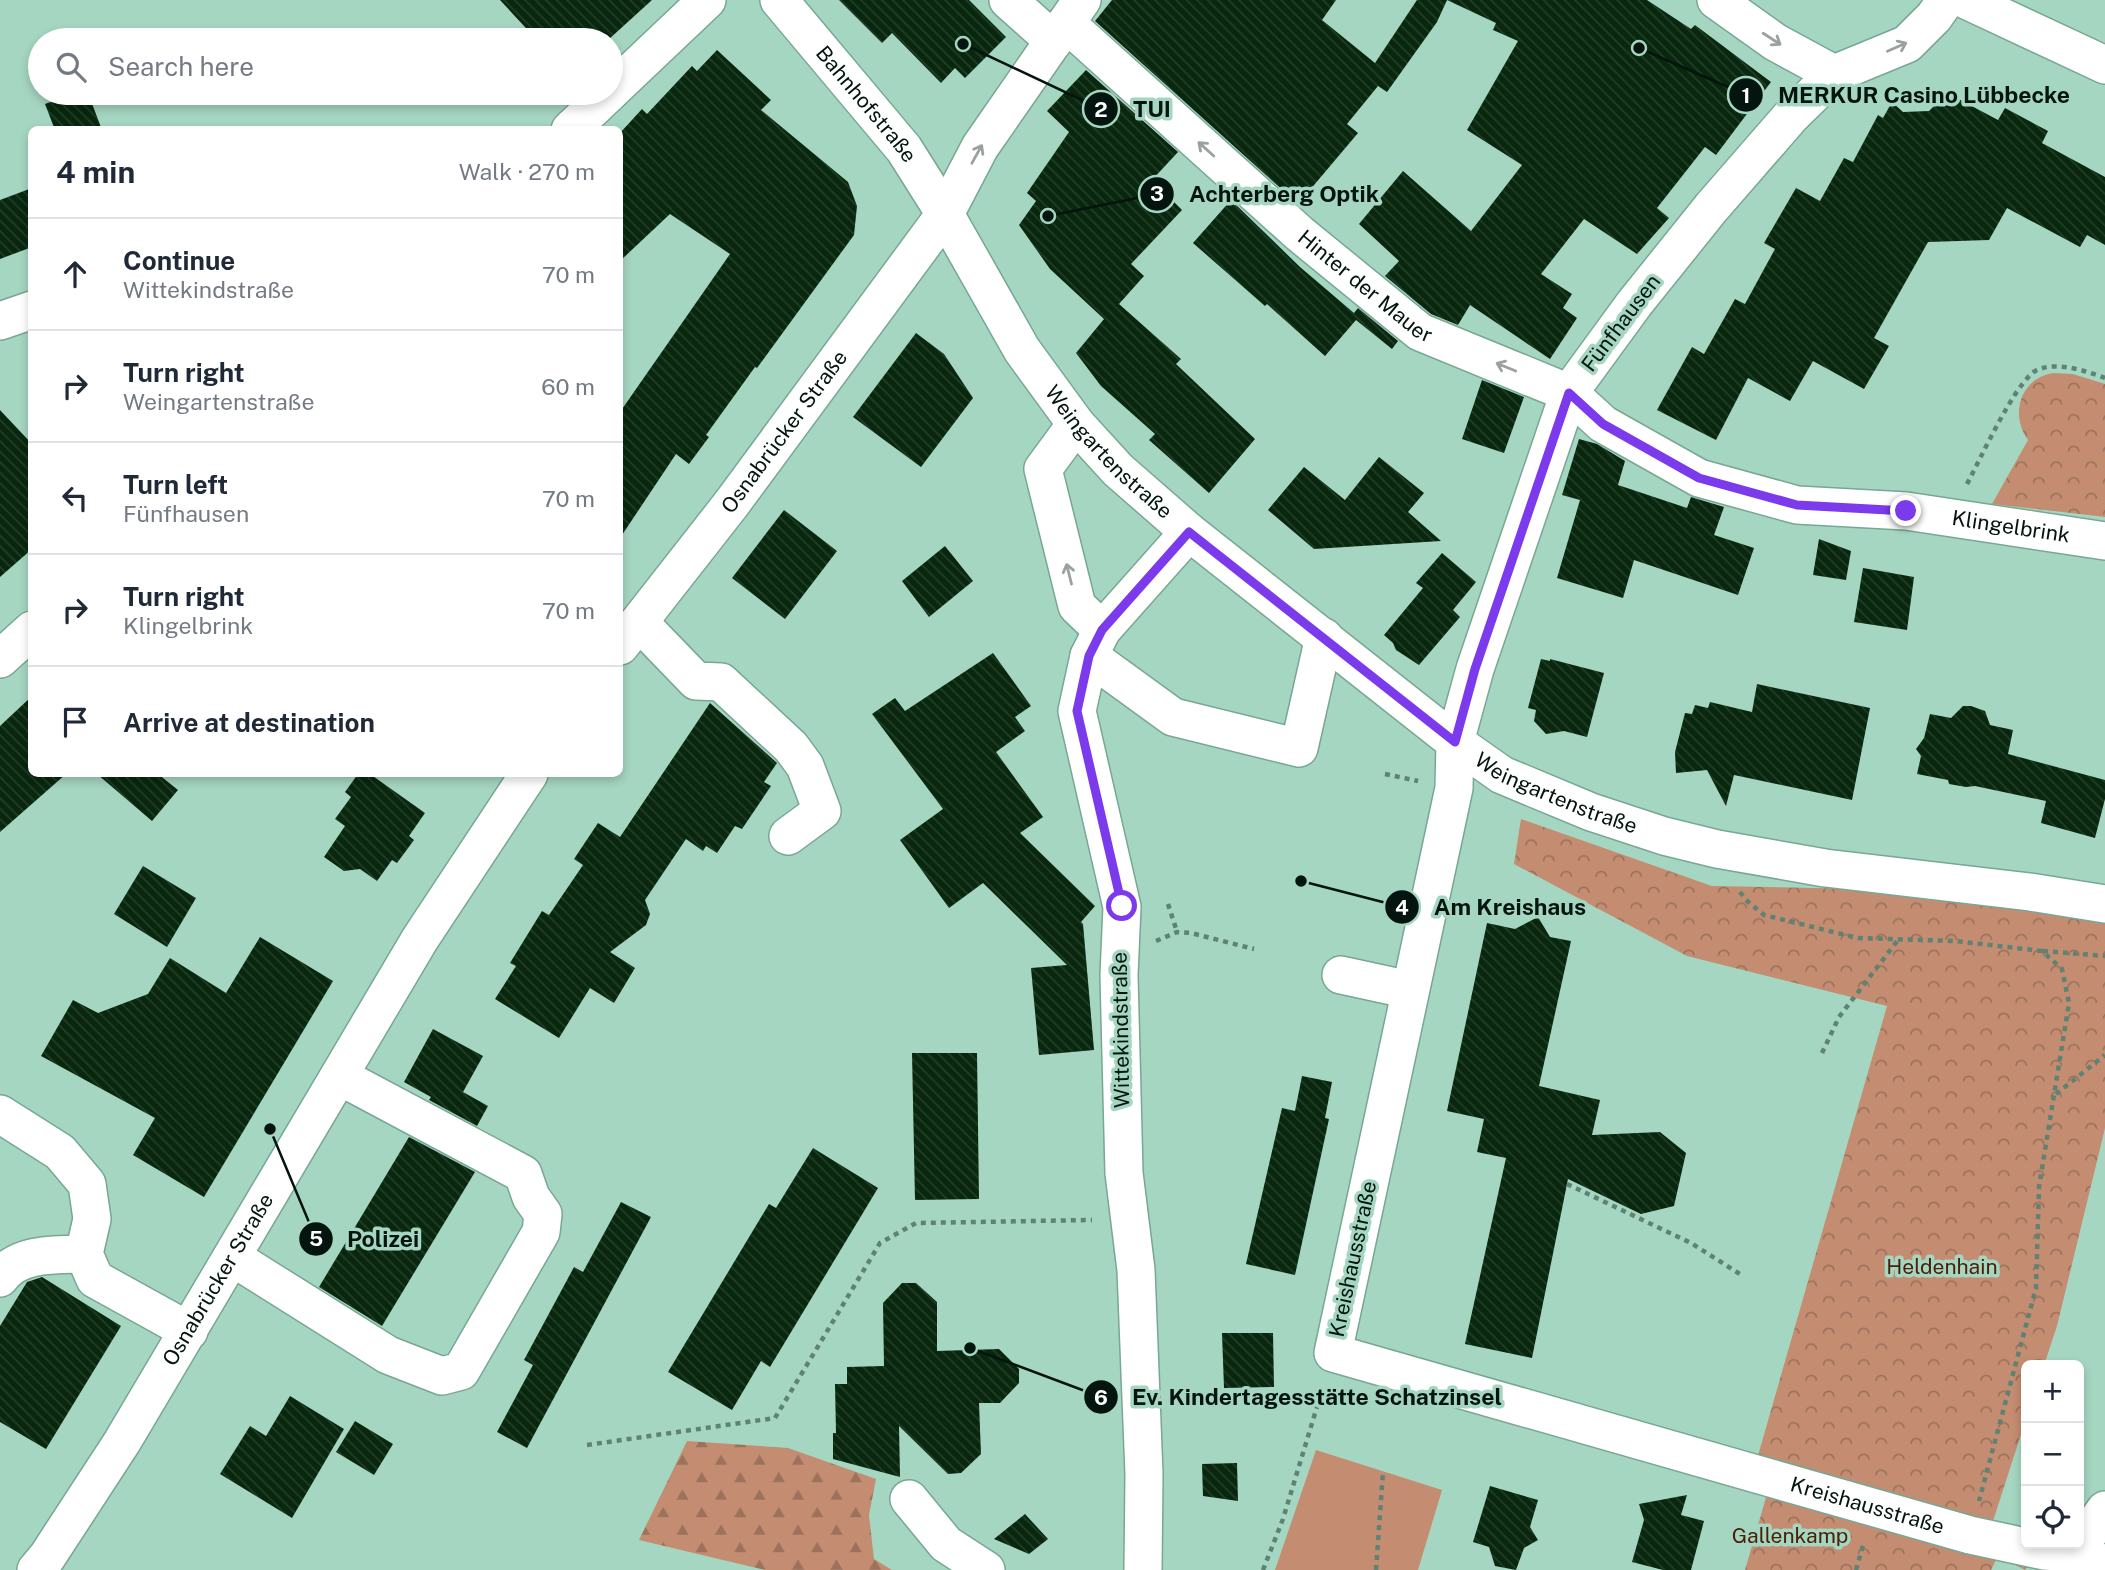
<!DOCTYPE html>
<meta charset="utf-8">
<style>
:root{--surface:#fff;--page:#f6f6f7;--text:#1f2937;--muted:#747a83;--line:#e0e1e3}
body{margin:0;font-family:"Public Sans",sans-serif;background:var(--page);color:var(--text)}
.controls{position:absolute;right:21px;bottom:21px;display:grid;overflow:hidden;border-radius:10px;box-shadow:0 4px 10px #0003}
.controls button{width:63px;height:63px;display:grid;place-items:center;padding:0;border:0;border-bottom:2px solid var(--line);background:var(--surface);color:var(--text);font:35px sans-serif}
.stop{position:absolute;width:21px;height:21px;margin:-16px;border:5px solid #7c3aed;border-radius:50%;background:#fff}
.stop.end{background:#7c3aed;border-color:#fff;box-shadow:0 2px 7px #0008}
.list{margin:0;padding:0;list-style:none}
h2{display:flex;justify-content:space-between;align-items:center;height:91px;margin:0;padding:0 28px;font-size:30px}
h2 small{font-size:23px;font-weight:400;color:var(--muted)}
.list li{display:grid;grid-template-columns:46px 1fr auto;gap:21px;align-items:center;box-sizing:border-box;height:112px;padding:0 28px;border-top:2px solid var(--line)}
.list b{display:block;font-size:26px;white-space:nowrap}
.list p{margin:0;font-size:23px;white-space:nowrap;color:var(--muted)}
.list em{font-size:23px;font-style:normal;color:var(--muted)}
.icon{flex:none;width:38px;height:38px;fill:none;stroke:currentColor;stroke-width:2;stroke-linecap:round;stroke-linejoin:round}
.map{position:relative;flex:none;width:2105px;height:1570px;overflow:hidden}
.search{position:absolute;background:var(--surface);box-shadow:0 4px 10px #0003;left:28px;top:28px;width:595px;height:77px;display:flex;align-items:center;gap:18px;box-sizing:border-box;padding:0 24px;border-radius:38px;color:var(--muted);font-size:26px}
.panel{position:absolute;background:var(--surface);box-shadow:0 4px 10px #0003;left:28px;top:126px;width:595px;height:651px;border-radius:10px}
.map>svg:first-child{display:block}
.grass{fill:#c48d72}
.forest{fill:url(#forest-firs)}
.park{fill:url(#park-crowns)}
.building{fill:url(#building-back-hatch)}
.lines{fill:none;stroke-linecap:round;stroke-linejoin:round}
.minor-casing{stroke:#78a794;stroke-width:40}
.path{stroke:#5e8273;stroke-width:4.5;stroke-dasharray:5 5;stroke-linecap:butt}
.minor{stroke:#fff;stroke-width:37}
.oneway{stroke:#9aa19f}
.route{stroke:#7c3aed;stroke-width:9}
.labels{text-anchor:middle;stroke-width:7;stroke-linejoin:round;paint-order:stroke}
.street-label{font-size:21px;fill:#03150e;stroke:#a5d6c1}
.park-label{font-size:21px;fill:#4b2007;stroke:#a5d6c1}
.leader{fill:none;stroke:#03150e;stroke-width:2.5}
.callout-dot{fill:#03150e;stroke:#a5d6c1;stroke-width:2.5}
.mark-label{font-size:21px;text-anchor:middle;font-weight:bold;fill:#fff}
.callout-label{font-size:23px;text-anchor:middle;font-weight:bold;fill:#03150e;stroke:#a5d6c1;stroke-width:7;stroke-linejoin:round;paint-order:stroke}
</style>
<div class="map">
<svg width="2105" height="1570" viewBox="0 0 2105 1570">
<defs>
<pattern id="forest-firs" width="22" height="20" patternUnits="userSpaceOnUse" patternTransform="scale(1.75)"><rect width="22" height="20" fill="#c48d72"/><path d="M5 1l3.5 6h-7zM16 11l3.5 6h-7z" fill="#9d725c"/></pattern>
<pattern id="park-crowns" width="20" height="18" patternUnits="userSpaceOnUse" patternTransform="scale(1.75)"><rect width="20" height="18" fill="#c48d72"/><path d="M2 6a3 3 0 1 1 6 0M12 15a3 3 0 1 1 6 0" fill="none" stroke="#9d725c"/></pattern>
<pattern id="building-back-hatch" width="6" height="6" patternUnits="userSpaceOnUse" patternTransform="scale(1.75)"><rect width="6" height="6" fill="#08270e"/><path d="M-1 5l2 2M0 0l6 6M5-1l2 2" fill="none" stroke="#223d27"/></pattern>
</defs>
<rect width="100%" height="100%" fill="#a5d6c1"/>
<path class="grass" d="M 1316,1450 L 1442,1490 L 1418,1570 L 1275,1570 Z"/>
<path class="forest" d="M 687,1441 L 788,1448 L 876,1479 L 869,1515 L 874,1559 L 892,1570 L 765,1570 L 639,1540 Z"/>
<path class="park" d="M 2054,373 L 2073,374 L 2105,384 L 2105,517 L 1992,504 L 2028,440 C 2009,414 2021,377 2054,373 Z
M 1521,819 L 1712,886 L 1863,889 L 2003,905 L 2105,924 L 2105,1128 L 2057,1326 L 2044,1365 L 2026,1365 L 2026,1419 L 1993,1521 L 1755,1466 L 1887,1006 L 1687,956 L 1514,864 Z
M 1767,1494 L 2055,1570 L 2027,1567 L 2025,1570 L 1998,1556 L 1991,1570 L 1745,1570 Z"/>
<path class="building" d="M 500,0 L 652,0 L 608,40 L 537,40 Z
M 839,0 L 969,0 L 1006,37 L 965,78 L 955,68 L 941,83 L 892,33 L 882,43 Z
M 1112,0 L 1336,0 L 1322,20 L 1375,63 L 1417,0 L 1447,0 L 1437,22 L 1387,92 L 1378,86 L 1347,124 L 1358,133 L 1298,204 L 1095,21 Z
M 1447,0 L 1647,0 L 1691,29 L 1695,25 L 1771,82 L 1716,155 L 1705,147 L 1657,208 L 1669,218 L 1637,254 L 1584,219 L 1541,274 L 1572,294 L 1563,308 L 1577,318 L 1550,359 L 1470,305 L 1458,325 L 1431,314 L 1385,276 L 1399,261 L 1359,224 L 1403,171 L 1471,231 L 1522,165 L 1467,130 L 1518,41 L 1493,30 L 1496,23 Z
M 717,50 L 771,100 L 761,110 L 848,182 L 857,206 L 854,235 L 757,368 L 755,367 L 706,435 L 709,437 L 689,464 L 676,454 L 620,538 L 620,412 L 730,254 L 670,214 L 620,261 L 620,133 L 642,109 L 647,114 L 692,66 L 697,71 Z
M 1086,70 L 1178,152 L 1152,180 L 1182,210 L 1131,264 L 1144,276 L 1119,304 L 1181,359 L 1176,364 L 1255,439 L 1209,493 L 1149,440 L 1155,434 L 1101,386 L 1076,353 L 1104,319 L 1050,269 L 1019,225 L 1036,201 L 1027,193 L 1069,132 L 1047,111 Z
M 74,93 L 88,93 L 102,130 L 55,130 L 45,104 Z
M 1951,95 L 1998,120 L 2005,108 L 2048,131 L 2042,143 L 2105,177 L 2105,245 L 2087,235 L 2080,247 L 2007,208 L 1989,240 L 1928,242 L 1874,338 L 1889,346 L 1864,389 L 1813,361 L 1790,401 L 1748,378 L 1716,440 L 1657,410 L 1692,347 L 1704,354 L 1735,299 L 1745,304 L 1775,249 L 1764,243 L 1796,188 L 1820,201 L 1844,158 L 1853,162 L 1878,115 L 1883,118 L 1892,102 L 1903,112 L 1929,111 L 1935,105 L 1945,105 Z
M 32,188 L 32,247 L 0,259 L 0,200 Z
M 1231,200 L 1300,267 L 1354,313 L 1358,308 L 1398,341 L 1392,349 L 1356,320 L 1325,356 L 1267,304 L 1265,306 L 1193,243 Z
M 916,333 L 944,354 L 973,398 L 921,467 L 853,417 Z
M 1482,380 L 1524,397 L 1504,453 L 1462,439 Z
M 0,410 L 32,444 L 32,549 L 0,577 Z
M 1579,439 L 1597,444 L 1625,461 L 1618,485 L 1687,508 L 1691,497 L 1724,507 L 1714,535 L 1754,548 L 1738,595 L 1634,560 L 1623,598 L 1557,578 L 1580,500 L 1562,495 Z
M 1379,457 L 1424,493 L 1408,512 L 1441,541 L 1314,549 L 1268,510 L 1304,467 L 1345,500 Z
M 784,510 L 837,551 L 785,619 L 732,578 Z
M 1819,539 L 1851,551 L 1846,580 L 1813,575 Z
M 945,546 L 973,581 L 929,617 L 902,581 Z
M 1442,553 L 1476,582 L 1453,610 L 1460,617 L 1419,665 L 1396,650 L 1393,643 L 1384,635 L 1423,588 L 1416,583 Z
M 1863,568 L 1914,577 L 1907,630 L 1854,622 Z
M 993,653 L 1031,706 L 1015,717 L 1025,731 L 996,752 L 1043,817 L 1020,833 L 1095,906 L 1081,922 L 1083,924 L 1094,1050 L 1039,1055 L 1031,968 L 1067,965 L 983,883 L 949,908 L 900,840 L 943,809 L 872,714 L 895,698 L 905,711 Z
M 1541,659 L 1550,661 L 1550,659 L 1604,673 L 1587,737 L 1564,731 L 1546,734 L 1534,721 L 1536,710 L 1528,708 Z
M 1757,684 L 1870,708 L 1852,800 L 1734,775 L 1726,806 L 1707,770 L 1676,773 L 1675,752 L 1685,713 L 1692,714 L 1695,705 L 1708,708 L 1710,702 L 1752,712 Z
M 32,696 L 32,774 L 66,774 L 0,832 L 0,726 Z
M 710,703 L 777,763 L 764,782 L 771,786 L 742,829 L 735,826 L 717,853 L 706,846 L 703,851 L 686,839 L 645,900 L 650,914 L 646,925 L 610,952 L 635,968 L 614,1003 L 590,988 L 559,1038 L 495,999 L 516,966 L 510,963 L 542,911 L 549,915 L 583,865 L 574,859 L 598,823 L 620,837 Z
M 1963,706 L 1971,706 L 1985,711 L 1990,725 L 2013,730 L 2008,754 L 2105,780 L 2105,799 L 2095,838 L 2041,823 L 2046,801 L 1975,786 L 1966,787 L 1949,784 L 1948,780 L 1917,774 L 1921,756 L 1916,749 L 1924,738 L 1930,714 L 1951,718 Z
M 97,774 L 158,774 L 178,790 L 152,821 Z
M 358,774 L 370,774 L 425,813 L 409,836 L 414,840 L 397,863 L 392,860 L 377,881 L 360,869 L 344,871 L 324,857 L 345,826 L 335,819 L 351,797 L 345,792 Z
M 143,866 L 196,898 L 167,947 L 114,914 Z
M 1538,917 L 1550,937 L 1571,941 L 1539,1086 L 1600,1100 L 1592,1135 L 1660,1132 L 1686,1153 L 1674,1206 L 1641,1214 L 1568,1179 L 1532,1358 L 1465,1344 L 1506,1158 L 1477,1152 L 1484,1119 L 1447,1111 L 1487,923 L 1515,929 Z
M 260,937 L 333,981 L 204,1197 L 133,1155 L 155,1118 L 41,1056 L 73,1000 L 98,1013 L 148,994 L 170,958 L 226,993 Z
M 433,1029 L 483,1056 L 463,1092 L 488,1106 L 477,1126 L 429,1100 L 431,1097 L 404,1082 Z
M 912,1053 L 977,1053 L 979,1199 L 915,1200 Z
M 1302,1076 L 1332,1082 L 1325,1118 L 1329,1119 L 1295,1275 L 1246,1264 L 1282,1108 L 1295,1111 Z
M 409,1137 L 475,1172 L 382,1326 L 319,1287 Z
M 813,1148 L 878,1188 L 770,1367 L 761,1361 L 732,1410 L 668,1372 L 769,1204 L 776,1208 Z
M 621,1202 L 651,1217 L 527,1448 L 497,1432 L 533,1365 L 524,1360 L 574,1267 L 583,1272 Z
M 42,1277 L 121,1326 L 46,1449 L 0,1422 L 0,1326 L 27,1282 Z
M 902,1283 L 916,1283 L 937,1302 L 937,1351 L 999,1349 L 1019,1369 L 1019,1383 L 1000,1403 L 979,1403 L 981,1454 L 961,1473 L 948,1474 L 899,1426 L 900,1477 L 833,1459 L 833,1433 L 836,1433 L 835,1384 L 847,1384 L 847,1367 L 884,1366 L 883,1303 Z
M 1222,1333 L 1273,1333 L 1274,1387 L 1224,1388 Z
M 290,1396 L 344,1429 L 292,1518 L 220,1474 L 250,1426 L 266,1436 Z
M 355,1421 L 393,1444 L 374,1475 L 336,1452 Z
M 1237,1463 L 1238,1501 L 1203,1496 L 1202,1464 Z
M 1490,1486 L 1538,1500 L 1530,1527 L 1538,1540 L 1524,1548 L 1516,1570 L 1495,1566 L 1489,1547 L 1473,1542 Z
M 1687,1495 L 1681,1515 L 1704,1521 L 1691,1570 L 1663,1570 L 1632,1562 L 1644,1520 L 1639,1504 Z
M 1025,1514 L 1048,1539 L 1029,1554 L 994,1539 Z"/>
<g class="lines">
<defs>
<g id="minor">
<path id="s1" d="M 779,0 L 904,149 L 945,214 L 1022,350 L 1076,424 L 1118,470 L 1189,532 L 1455,742 L 1502,775 L 1591,812 L 1664,836 L 1717,849 L 1825,868 L 2030,892 L 2105,904"/>
<path d="M 1008,0 L 1054,41"/>
<path d="M 1716,0 L 1775,42 L 1834,74"/>
<path id="s2" d="M 1946,0 L 1934,17 L 1907,44 L 1834,74 L 1791,116 L 1711,208 L 1634,304 L 1569,393 L 1475,669 L 1455,742 L 1454,788 L 1333,1353 L 1970,1535 L 2044,1551 L 2075,1553 L 2105,1564"/>
<path d="M 1966,0 L 2105,65"/>
<path id="s3" d="M 1066,23 L 1300,234 L 1420,332 L 1569,393 L 1603,424 L 1699,478 L 1797,505 L 1906,511 L 2105,541"/>
<path d="M 611,91 L 707,0"/>
<path d="M 570,130 L 609,93"/>
<path d="M 0,321 L 32,310"/>
<path d="M 1076,424 L 1043,469 L 1077,606 L 1102,630"/>
<path d="M 639,622 L 696,681 L 721,682 L 791,747 L 805,766 L 822,811 L 788,836"/>
<path id="s4" d="M 620,646 L 732,503 L 945,214 L 980,147 L 1082,0"/>
<path d="M 1089,656 L 1173,717 L 1299,748 L 1324,637"/>
<path d="M 0,659 L 32,630"/>
<path d="M 1341,975 L 1410,990"/>
<path d="M 0,1114 L 60,1152 L 87,1184 L 92,1219 L 84,1254 L 95,1279 L 189,1331"/>
<path d="M 232,1257 L 388,1355 L 442,1376 L 461,1371 L 541,1232 L 543,1214 L 531,1197 L 523,1174 L 339,1076"/>
<path d="M 0,1278 C 18,1252 56,1255 84,1254"/>
<path d="M 909,1499 L 946,1544 L 986,1570"/>
<path d="M 2075,1553 L 2105,1510"/>
<path id="s5" d="M 36,1570 L 47,1557 L 122,1442 L 420,939 L 529,774"/>
<path d="M 1143,1570 L 1144,1474 L 1136,1270 L 1124,1173 L 1119,975 L 1122,907 L 1077,711 L 1089,656 L 1102,630 L 1189,532"/>
</g>
</defs>
<use href="#minor" class="minor-casing"/>
<path class="path" d="M 1967,484 C 1980,460 2016,380 2037,370 C 2057,361 2086,371 2105,378
M 1385,774 L 1418,781
M 1740,892 L 1746,900 L 1764,915 L 1858,938 L 1955,941 L 2042,951 L 2062,969 L 2069,1003 L 2039,1187 L 2036,1288 L 1979,1501
M 1168,904 L 1177,932
M 1156,941 L 1177,932 L 1191,933 L 1254,949
M 2043,951 L 2105,956
M 1822,1053 L 1839,1017 L 1898,940
M 2056,1094 L 2105,1055
M 1567,1184 L 1691,1243 L 1743,1276
M 587,1445 L 775,1418 L 880,1243 L 916,1223 L 1092,1220
M 1263,1570 L 1283,1519 L 1323,1387
M 1376,1570 L 1383,1472
M 1856,1570 L 1864,1542"/>
<use href="#minor" class="minor"/>
</g>
<defs><path id="oneway-shaft" d="M-6 0H5M1.5-3L5.5 0L1.5 3" fill="none" stroke-width="1.6" stroke-linecap="round" stroke-linejoin="round" transform="scale(1.75)"/></defs>
<g class="oneway">
<use href="#oneway-shaft" transform="translate(1772 39) rotate(33)"/>
<use href="#oneway-shaft" transform="translate(1897 47) rotate(-24)"/>
<use href="#oneway-shaft" transform="translate(1206 149) rotate(-138)"/>
<use href="#oneway-shaft" transform="translate(977 154) rotate(-61)"/>
<use href="#oneway-shaft" transform="translate(1506 367) rotate(-158)"/>
<use href="#oneway-shaft" transform="translate(1069 574) rotate(-104)"/>
</g>
<g class="lines">
<path class="route" d="M 1122,906 L 1077,711 L 1089,656 L 1102,630 L 1189,532 L 1455,742 L 1475,669 L 1569,393 L 1603,424 L 1699,478 L 1797,505 L 1906,511"/>
</g>
<g class="labels">
<g class="street-label">
<text dy="7" stroke="none"><textPath href="#s1" startOffset="136">Bahnhofstraße</textPath></text>
<text dy="7" stroke="none"><textPath href="#s3" startOffset="399">Hinter der Mauer</textPath></text>
<text transform="translate(1621 323) rotate(-53)" y="7">Fünfhausen</text>
<text dy="7" stroke="none"><textPath href="#s4" startOffset="270">Osnabrücker Straße</textPath></text>
<text dy="7" stroke="none"><textPath href="#s1" startOffset="562">Weingartenstraße</textPath></text>
<text dy="7" stroke="none"><textPath href="#s3" startOffset="1104">Klingelbrink</textPath></text>
<text dy="7" stroke="none"><textPath href="#s1" startOffset="1129">Weingartenstraße</textPath></text>
<text transform="translate(1121 1030) rotate(-91)" y="7">Wittekindstraße</text>
<text transform="translate(1353 1259) rotate(-78)" y="7">Kreishausstraße</text>
<text dy="7" stroke="none"><textPath href="#s5" startOffset="343">Osnabrücker Straße</textPath></text>
<text dy="7" stroke="none"><textPath href="#s2" startOffset="2100">Kreishausstraße</textPath></text>
</g>
<g class="park-label">
<text x="1942" y="1274">Heldenhain</text>
<text x="1790" y="1543">Gallenkamp</text>
</g>
</g>
<path class="leader" d="M1639 48L1746 95M963 44L1101 109M1048 216L1157 194M1301 881L1402 907M270 1129L316 1239M970 1348L1101 1397"/>
<g class="callout-dot">
<circle cx="1639" cy="48" r="7"/>
<circle cx="963" cy="44" r="7"/>
<circle cx="1048" cy="216" r="7"/>
<circle cx="1301" cy="881" r="7"/>
<circle cx="270" cy="1129" r="7"/>
<circle cx="970" cy="1348" r="7"/>
<circle cx="1746" cy="95" r="18"/>
<circle cx="1101" cy="109" r="18"/>
<circle cx="1157" cy="194" r="18"/>
<circle cx="1402" cy="907" r="18"/>
<circle cx="316" cy="1239" r="18"/>
<circle cx="1101" cy="1397" r="18"/>
</g>
<g class="mark-label">
<text x="1746" y="103">1</text>
<text x="1101" y="117">2</text>
<text x="1157" y="201">3</text>
<text x="1402" y="915">4</text>
<text x="316" y="1246">5</text>
<text x="1101" y="1405">6</text>
</g>
<g class="callout-label">
<text x="1924" y="103">MERKUR Casino Lübbecke</text>
<text x="1152" y="117">TUI</text>
<text x="1284" y="202">Achterberg Optik</text>
<text x="1510" y="915">Am Kreishaus</text>
<text x="383" y="1247">Polizei</text>
<text x="1317" y="1405">Ev. Kindertagesstätte Schatzinsel</text>
</g>
</svg>
<div class="controls">
<button>+</button>
<button>−</button>
<button><svg class="icon" aria-label="locate" viewBox="0 0 24 24"><circle cx="12" cy="12" r="6"/><path d="M12 2v4M12 18v4M2 12h4M18 12h4"/></svg></button>
</div>
<div class="stop" style="left:1122px;top:906px"></div>
<div class="stop end" style="left:1906px;top:511px"></div>
<div class="search"><svg class="icon" aria-label="search" viewBox="0 0 24 24"><circle cx="10" cy="10" r="6"/><path d="M15 15l6 6"/></svg>Search here</div>
<section class="panel">
<h2>4 min<small>Walk · 270 m</small></h2>
<ul class="list">
<li><svg class="icon" aria-label="ahead" viewBox="0 0 24 24"><path d="M12 20V5M6 11l6-6 6 6"/></svg><div><b>Continue</b><p>Wittekindstraße</p></div><em>70 m</em></li>
<li><svg class="icon" aria-label="right" viewBox="0 0 24 24"><path d="M7 20v-9h11M14 6l5 5-5 5"/></svg><div><b>Turn right</b><p>Weingartenstraße</p></div><em>60 m</em></li>
<li><svg class="icon" aria-label="left" viewBox="0 0 24 24"><path d="M17 20v-9H6M10 6l-5 5 5 5"/></svg><div><b>Turn left</b><p>Fünfhausen</p></div><em>70 m</em></li>
<li><svg class="icon" aria-label="right" viewBox="0 0 24 24"><path d="M7 20v-9h11M14 6l5 5-5 5"/></svg><div><b>Turn right</b><p>Klingelbrink</p></div><em>70 m</em></li>
<li><svg class="icon" aria-label="arrive" viewBox="0 0 24 24"><path d="M6 21V4h12l-3 4 3 4H6"/></svg><div><b>Arrive at destination</b></div></li>
</ul>
</section>
</div>
